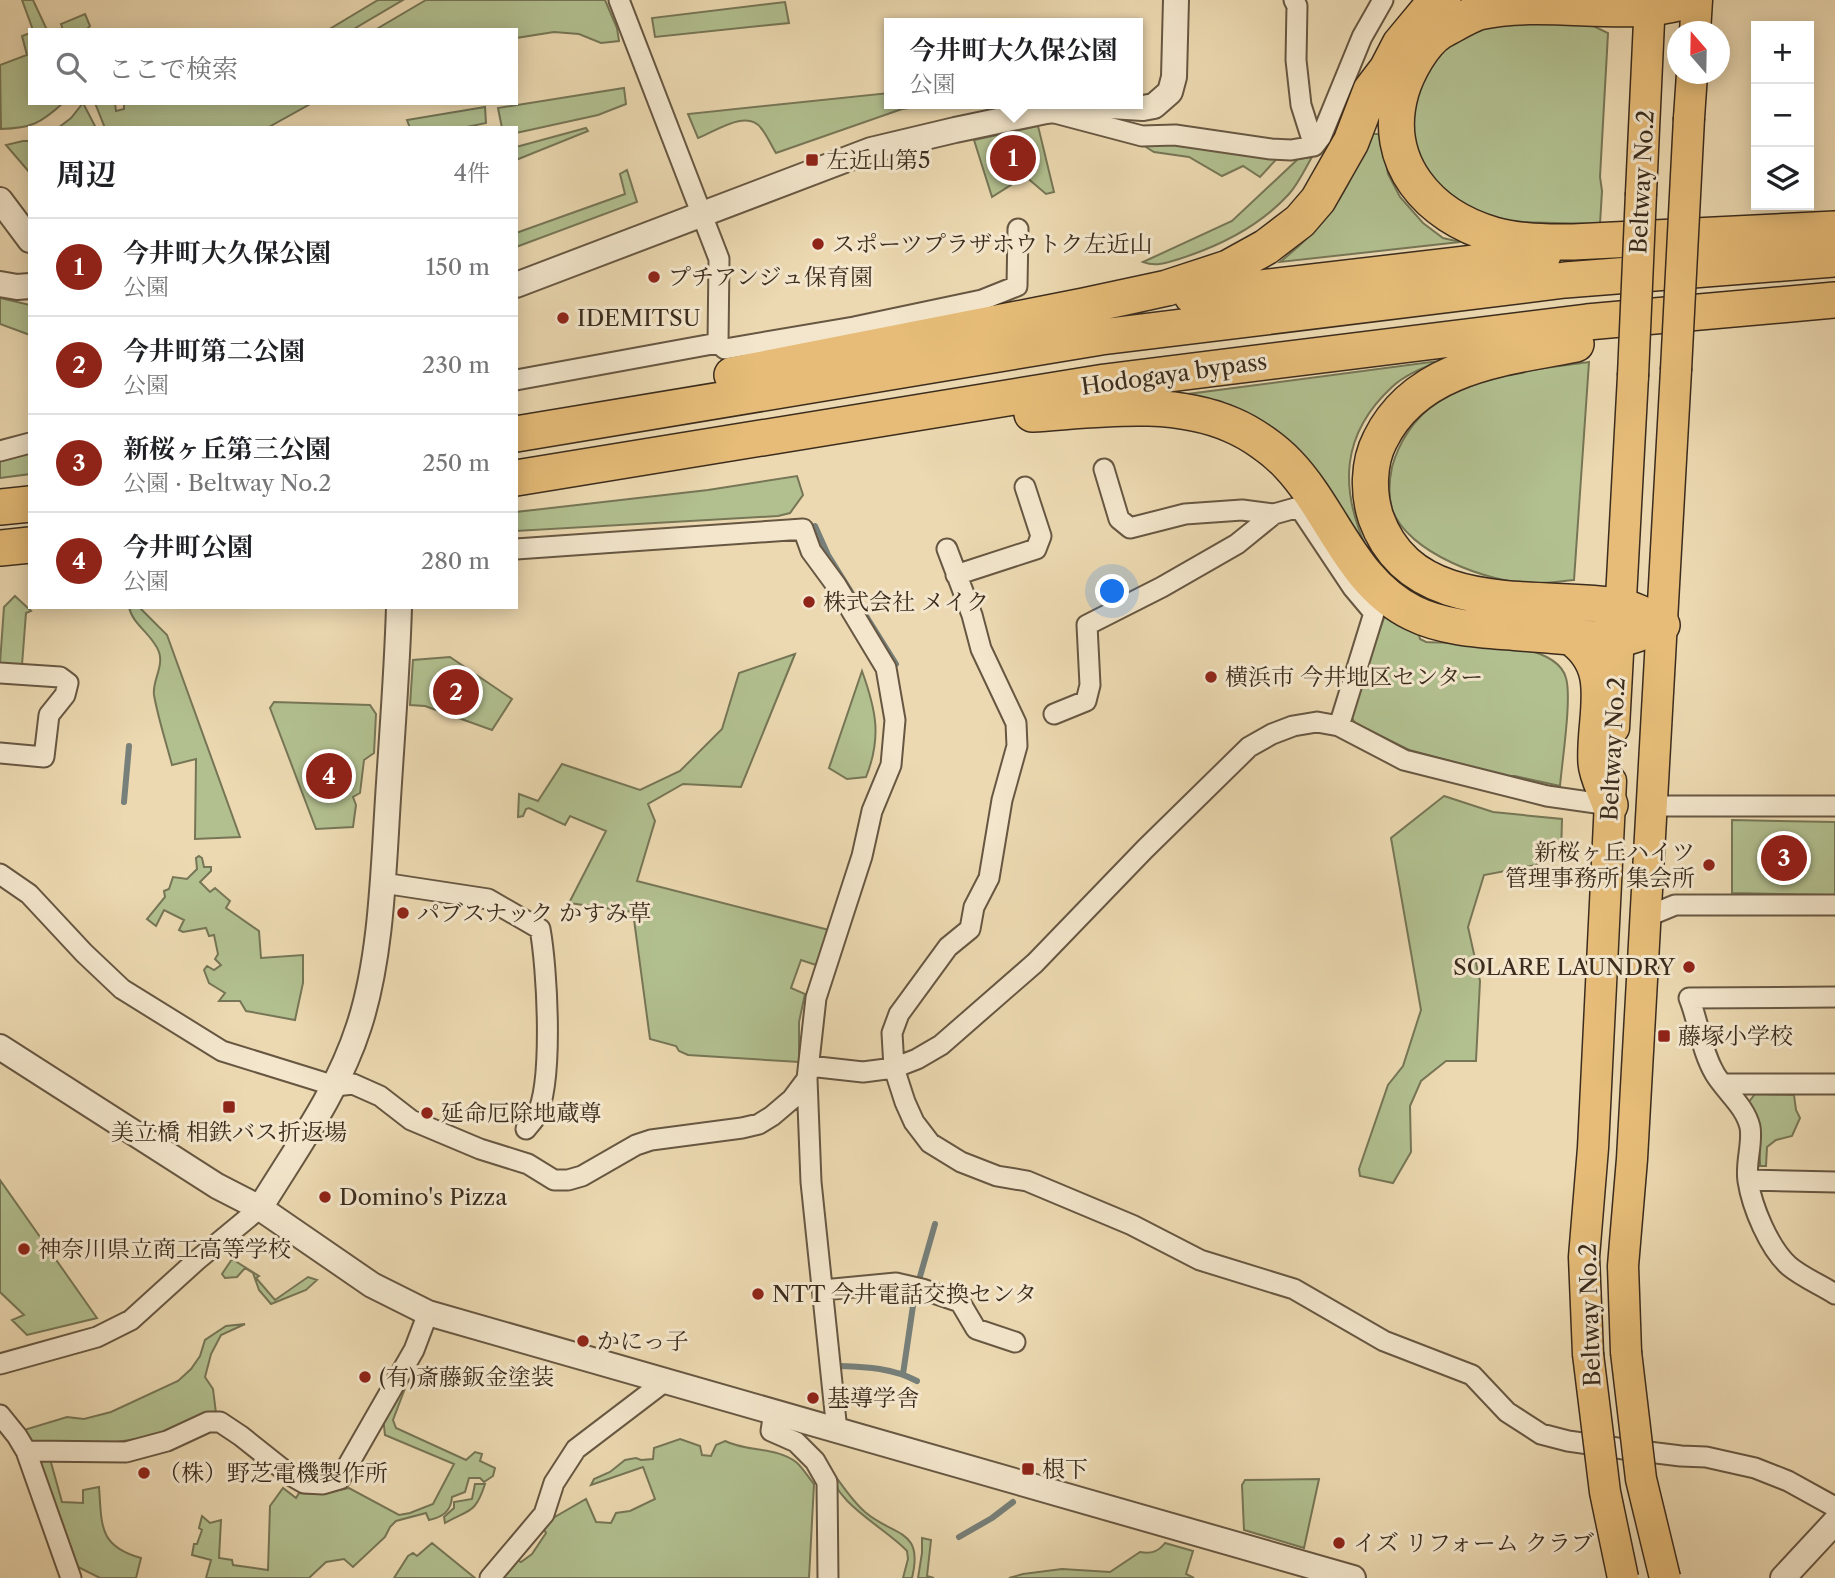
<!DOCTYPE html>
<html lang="ja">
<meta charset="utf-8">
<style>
:root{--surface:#fff;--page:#f6f6f6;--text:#202124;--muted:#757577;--line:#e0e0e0;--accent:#8f2418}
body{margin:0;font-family:"Libre Caslon Text","Noto Serif JP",serif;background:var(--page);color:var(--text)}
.controls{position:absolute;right:21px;top:21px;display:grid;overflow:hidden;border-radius:0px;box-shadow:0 4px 18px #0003}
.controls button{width:63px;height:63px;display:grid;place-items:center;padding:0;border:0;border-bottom:2px solid var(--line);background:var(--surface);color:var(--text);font:35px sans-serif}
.compass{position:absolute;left:1667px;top:21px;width:63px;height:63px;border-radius:50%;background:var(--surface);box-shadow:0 4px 18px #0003;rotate:340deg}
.you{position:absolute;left:1113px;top:592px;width:24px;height:24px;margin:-18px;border:5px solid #fff;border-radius:50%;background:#1a73e8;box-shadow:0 0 0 10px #1a73e833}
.badge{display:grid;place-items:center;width:46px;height:46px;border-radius:50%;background:var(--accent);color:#fff;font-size:23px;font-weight:700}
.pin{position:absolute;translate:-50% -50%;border:4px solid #fff;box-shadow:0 2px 7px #0006}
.popup{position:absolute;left:884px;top:18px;width:259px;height:91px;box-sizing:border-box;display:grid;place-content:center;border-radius:0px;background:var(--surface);filter:drop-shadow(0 2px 5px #0005);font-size:23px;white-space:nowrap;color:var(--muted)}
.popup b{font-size:26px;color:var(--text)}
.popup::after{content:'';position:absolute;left:50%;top:100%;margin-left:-14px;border:14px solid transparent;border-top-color:var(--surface)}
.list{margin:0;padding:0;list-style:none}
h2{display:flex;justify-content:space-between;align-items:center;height:91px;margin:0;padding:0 28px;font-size:30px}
h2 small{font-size:23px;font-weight:400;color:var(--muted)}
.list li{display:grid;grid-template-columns:46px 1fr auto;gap:21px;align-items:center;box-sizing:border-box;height:98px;padding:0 28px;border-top:2px solid var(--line)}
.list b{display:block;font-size:26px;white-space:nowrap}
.list p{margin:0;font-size:23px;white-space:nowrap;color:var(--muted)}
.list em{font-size:23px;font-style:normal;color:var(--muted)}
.icon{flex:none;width:38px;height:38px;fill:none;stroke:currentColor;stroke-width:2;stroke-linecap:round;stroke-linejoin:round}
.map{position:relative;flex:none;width:1835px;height:1578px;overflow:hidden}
.search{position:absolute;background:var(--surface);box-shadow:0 4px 18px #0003;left:28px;top:28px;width:490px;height:77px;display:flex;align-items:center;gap:18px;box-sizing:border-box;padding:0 24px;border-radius:0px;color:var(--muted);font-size:26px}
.panel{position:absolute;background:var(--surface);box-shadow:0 4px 18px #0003;left:28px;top:126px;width:490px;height:483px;border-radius:0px}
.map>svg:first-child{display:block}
.green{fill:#b2c090;stroke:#767656;stroke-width:2}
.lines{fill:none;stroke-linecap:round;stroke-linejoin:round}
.stream{stroke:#767f79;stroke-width:6}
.minor-casing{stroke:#675742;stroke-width:23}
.tertiary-casing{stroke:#675742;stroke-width:28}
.primary-casing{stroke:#3b2c1d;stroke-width:33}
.motorway-casing{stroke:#3b2c1d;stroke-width:38}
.minor{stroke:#f3e6cc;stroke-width:19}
.tertiary{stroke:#f3e6cc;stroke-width:24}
.primary{stroke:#e6bc78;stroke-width:30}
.motorway{stroke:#e6bc78;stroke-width:35}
.primary-bridge-casing{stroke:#3b2c1d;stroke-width:33;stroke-linecap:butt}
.primary-bridge{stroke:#e6bc78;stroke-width:30}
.poi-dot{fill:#8f2418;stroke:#f3e6cc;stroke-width:2.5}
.labels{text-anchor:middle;stroke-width:6;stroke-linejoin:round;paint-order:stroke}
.poi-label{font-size:23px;fill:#3b2c1d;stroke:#f3e6cc;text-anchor:start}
.street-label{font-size:23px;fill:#3b2c1d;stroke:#f3e6cc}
</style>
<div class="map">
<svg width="1835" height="1578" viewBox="0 0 1835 1578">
<rect width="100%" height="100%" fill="#ecd9b1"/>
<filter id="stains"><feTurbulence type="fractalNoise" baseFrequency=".00286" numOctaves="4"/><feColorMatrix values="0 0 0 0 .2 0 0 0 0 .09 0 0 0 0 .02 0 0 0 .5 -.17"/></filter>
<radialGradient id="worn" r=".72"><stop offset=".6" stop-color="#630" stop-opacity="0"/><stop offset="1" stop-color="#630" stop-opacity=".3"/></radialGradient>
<path class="green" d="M 22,0 L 33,0 L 47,30 L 33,30 Z
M 378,0 L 403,0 L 352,30 L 328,30 Z
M 426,0 L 605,0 L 617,28 L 619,41 L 601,43 L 579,34 L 554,32 L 516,38 L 516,30 L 375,30 Z
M 785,2 L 789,23 L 655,37 L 652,18 Z
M 85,14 L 90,26 L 86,30 L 63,30 L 61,24 Z
M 1583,21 L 1608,33 L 1600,177 L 1602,191 L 1600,224 L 1514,222 L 1473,212 L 1438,186 L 1418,155 L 1408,113 L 1411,99 L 1442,49 L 1485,25 Z
M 30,33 L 30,103 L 63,103 C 40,124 31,128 1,129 L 0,65 L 27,55 L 22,36 Z
M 624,88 L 626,104 L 598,115 L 516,133 L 516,128 L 502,128 L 498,108 Z
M 889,93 L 889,104 L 937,104 L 902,109 L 776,153 C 771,145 767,135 761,128 C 747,109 716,131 698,138 L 688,114 Z
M 83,103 L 96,128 L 58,128 L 71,118 Z
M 95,103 L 115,103 L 116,111 L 124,109 L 124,103 L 312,103 L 267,128 L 105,128 Z
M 485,107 L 486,123 L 462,128 L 410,128 L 407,120 Z
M 1038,126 L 1054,192 L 1046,194 L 1025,176 L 992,197 L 974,140 Z
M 586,128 L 588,131 L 516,160 L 516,147 Z
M 1370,134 L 1381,134 L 1388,174 L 1400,197 L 1423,223 L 1443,238 L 1460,242 L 1280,262 C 1332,220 1346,195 1370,134 Z
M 1148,138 L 1283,152 L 1260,177 L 1243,166 L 1222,176 L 1189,157 L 1154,152 L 1146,147 Z
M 23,141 L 30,141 L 30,173 L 6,145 Z
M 1312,157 C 1305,169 1298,184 1289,194 C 1260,226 1220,246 1179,259 C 1166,263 1156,267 1143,262 L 1232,221 L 1298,159 Z
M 627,170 L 637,202 L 516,247 L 516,233 L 625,194 L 620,174 Z
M 0,298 L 30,305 L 30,335 L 0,324 Z
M 1439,361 C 1423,368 1405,375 1392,387 C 1341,434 1339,488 1367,549 L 1245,413 L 1220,401 L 1188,397 L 1188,394 Z
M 1589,362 L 1574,580 C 1560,581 1546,584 1532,583 C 1489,583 1407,553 1392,509 C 1388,495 1389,481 1392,467 C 1399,442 1414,418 1437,403 C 1481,374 1538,369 1589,362 Z
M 30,450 L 30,474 L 0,478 L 0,458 Z
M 797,476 L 803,495 L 790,513 L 778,516 L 516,531 L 516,512 L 708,490 Z
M 15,596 L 31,611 L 26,613 L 22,665 L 0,663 L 4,607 Z
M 129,607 L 139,607 L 167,635 L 240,837 L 195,839 L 196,759 L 172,765 C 166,742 158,718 154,695 C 152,681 164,667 159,652 C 153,635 132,624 129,607 Z
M 1385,615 L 1419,635 L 1420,639 L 1426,642 C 1460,644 1555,638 1566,678 C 1572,698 1562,762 1560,786 L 1515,776 L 1506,776 L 1409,750 L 1355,723 L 1350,715 Z
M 795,654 L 741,787 L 683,784 L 648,804 L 655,821 L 637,881 L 829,930 L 816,965 L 801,960 L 791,988 L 805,994 L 799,1022 L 799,1062 L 688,1055 L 679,1051 L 676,1046 L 650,1039 L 633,912 L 569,903 L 606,831 L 570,816 L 565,825 L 529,808 L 526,809 L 523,816 L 518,817 L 519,794 L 538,801 L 562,764 L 640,790 L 680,771 L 722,729 L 739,673 Z
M 450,657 L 512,699 L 492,730 L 425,706 L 410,705 L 413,660 Z
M 862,671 C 876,710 882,737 866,777 L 847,779 L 829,768 Z
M 274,702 L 370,705 L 376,714 L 374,753 L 364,760 L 360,793 L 353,797 L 356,805 L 353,827 L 316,829 L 270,708 Z
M 1444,796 L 1493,812 L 1562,819 L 1561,856 L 1554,855 L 1536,865 L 1484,875 L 1468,927 L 1480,981 L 1476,1061 L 1446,1061 L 1421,1081 L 1410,1106 L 1411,1152 L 1393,1183 L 1360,1176 L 1359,1169 L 1388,1085 L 1403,1066 L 1421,1010 L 1391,838 Z
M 1732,820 L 1835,822 L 1835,895 L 1732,893 Z
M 199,856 L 202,858 L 204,867 L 211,867 L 211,871 L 200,882 L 210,892 L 215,888 L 230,901 L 226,908 L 259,931 L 261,958 L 303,955 L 303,983 L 295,1020 L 246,1011 L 240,1001 L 219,1001 L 225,993 L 209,983 L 204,970 L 207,966 L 214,970 L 221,965 L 215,959 L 218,954 L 214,935 L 209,936 L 206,928 L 183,932 L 179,930 L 184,920 L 164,910 L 156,926 L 147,919 L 165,897 L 164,891 L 169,889 L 173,877 L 187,879 L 197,869 L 196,858 Z
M 1755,1094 L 1794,1095 L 1796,1110 L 1800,1118 L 1792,1136 L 1776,1140 L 1767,1147 L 1766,1166 L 1760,1166 L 1759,1125 L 1748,1103 Z
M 0,1180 L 97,1318 L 27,1335 L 12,1320 L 24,1315 L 0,1292 Z
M 232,1259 L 259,1276 L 256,1278 L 275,1300 L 308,1277 L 317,1280 L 306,1290 L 271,1304 L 259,1290 L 253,1273 L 245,1268 L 237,1277 L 225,1278 L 222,1274 Z
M 245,1324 L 221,1335 L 211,1354 L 205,1377 L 213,1389 L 216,1413 C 199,1419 182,1427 165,1432 C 122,1445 78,1446 34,1446 L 24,1430 L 67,1417 L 84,1419 L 111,1412 L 178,1381 L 191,1369 L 200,1356 L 205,1340 L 226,1326 Z
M 426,1333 L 393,1420 L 396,1428 L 466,1460 L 475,1452 L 482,1454 L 480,1461 L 495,1468 L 493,1476 L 484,1482 L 480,1478 L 469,1478 L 465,1492 L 452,1497 C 451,1511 443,1517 429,1520 L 426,1513 L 396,1521 L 390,1527 L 385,1537 L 353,1567 L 344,1559 L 326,1562 L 309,1578 L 206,1578 L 211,1560 L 192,1555 L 194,1544 L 197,1544 L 202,1530 L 199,1528 L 202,1516 L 210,1523 L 221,1520 L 219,1558 L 232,1560 L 233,1565 L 268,1570 L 270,1506 L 283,1488 L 296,1498 L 299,1493 L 320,1494 L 349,1488 L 399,1515 L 410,1513 L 433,1504 L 454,1464 L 385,1435 L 383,1417 Z
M 680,1439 L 700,1446 L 702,1455 L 711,1456 L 716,1445 L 725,1441 C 747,1452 777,1447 796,1462 C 803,1468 808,1477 814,1484 L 809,1578 L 497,1578 L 514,1558 L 521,1562 L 532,1554 L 546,1533 L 541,1525 L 586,1499 L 596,1522 L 611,1523 L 616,1513 L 630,1511 L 655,1499 L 643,1467 L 591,1485 L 594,1479 L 610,1472 L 625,1460 L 636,1458 L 641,1460 L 653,1459 L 654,1448 Z
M 44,1459 L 50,1459 L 62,1502 L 83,1503 L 83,1490 L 99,1487 C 102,1525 98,1546 141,1558 L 136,1578 L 100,1578 L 78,1567 L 40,1463 Z
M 830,1469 C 841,1483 851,1500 865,1512 C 894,1537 924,1528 912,1578 L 903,1578 L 908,1559 L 907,1551 C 886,1528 833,1503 830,1469 Z
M 1319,1479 L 1304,1548 L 1244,1530 L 1242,1485 L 1245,1480 Z
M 475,1484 L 485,1484 C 475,1515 469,1509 445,1523 L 444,1517 L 454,1508 L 454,1502 L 472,1499 Z
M 922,1538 L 931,1540 L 927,1576 L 934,1578 L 918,1578 L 922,1553 Z
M 432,1543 L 475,1578 L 394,1578 L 408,1556 L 413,1553 L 417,1556 Z
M 1165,1543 L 1193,1551 L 1186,1574 L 1194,1578 L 1009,1578 L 1023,1574 L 1062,1569 L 1110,1572 L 1140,1552 C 1151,1554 1158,1552 1165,1543 Z"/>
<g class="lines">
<path class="stream" d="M 815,526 L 828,555 L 896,664
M 124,802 L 129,746
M 919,1280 L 935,1224
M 840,1366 C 868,1367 892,1368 917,1381
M 903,1374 L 914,1299
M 959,1537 L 992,1518 L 1013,1502"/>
<defs>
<path id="minor" d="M 1294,0 L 1297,6 L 1296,60 L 1301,105 L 1314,146
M 1051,112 L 1142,136 L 1175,135 L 1271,149 L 1291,150 L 1314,146 L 1321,137 L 1362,37 L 1383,0
M 718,343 L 725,349 L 854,327 L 982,300 L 1017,286 L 1018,229
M 516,380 L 718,343 L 719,259 L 619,0
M 0,451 L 30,443
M 1104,469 L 1119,519 L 1130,528 L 1185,514 L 1242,510 L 1274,514 L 1299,507 L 1353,588 L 1374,613 L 1339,726
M 516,549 L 803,529 L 811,551 L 836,585 L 886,668 L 895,720 L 891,765 L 872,811 L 862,856 L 816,998 L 807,1079 L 811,1182 L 837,1431
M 947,549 L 972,615 L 981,649 L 1016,723 L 1017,746 L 1002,800 L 989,878 L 974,907 L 970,929 L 948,947 L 899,1014 L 892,1033 L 894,1068 L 905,1102 L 914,1122 L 930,1143 L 961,1162 L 997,1176 L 1027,1181 L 1132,1225 L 1200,1260 L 1294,1289 L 1384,1341 L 1472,1375 L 1507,1412 L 1541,1434 L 1568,1441 L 1624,1449 L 1681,1456 L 1706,1457 L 1755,1468 L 1788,1481 L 1835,1507
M 956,575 L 1036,549 L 1041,536 L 1025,487
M 0,673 L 60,677 L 68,683 L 65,695 L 49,715 L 44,757 L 0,753
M 1054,714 L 1086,701 L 1090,685 L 1087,625 L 1162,587 L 1237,544 L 1274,514
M 1651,806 L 1835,806
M 0,874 L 29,894 L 84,953 L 122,989 L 222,1051 L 335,1086 L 353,1084 L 380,1096 L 411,1120 L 480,1149 L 528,1164 L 554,1180 L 568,1180 L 582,1176 L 636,1145 L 651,1140 L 742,1128 L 759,1124 L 772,1116 L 792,1099 L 807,1079
M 383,883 L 488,899 L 540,929 C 547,966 554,1084 536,1116 C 534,1120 529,1125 526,1129
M 1646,917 L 1675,905 L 1835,905
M 1835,997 L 1689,998 C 1699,1023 1701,1050 1715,1074 C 1726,1092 1745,1106 1750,1127 C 1753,1144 1745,1163 1748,1181 C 1752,1207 1769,1248 1789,1266 C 1802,1277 1821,1285 1835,1294
M 809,1066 L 863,1072 L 894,1068 L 917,1059 L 941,1045 L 1035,963 L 1145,849 L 1249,747 L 1272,734 L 1293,726 L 1317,722 L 1339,726 L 1404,760 L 1547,796 L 1610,805
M 1723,1084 L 1835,1084
M 1748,1180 L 1835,1182
M 823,1290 L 896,1283 L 922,1289 L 960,1302 L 976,1329 L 1015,1342
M 0,1364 L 97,1337 L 131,1320 L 196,1261 L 260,1208
M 774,1412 L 771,1431 L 796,1442 L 815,1461 L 827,1482 L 828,1578
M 0,1415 L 17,1436 L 26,1451 L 71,1578
M 26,1451 L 126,1452 L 167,1441 L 208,1422 L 220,1422 L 241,1436 L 290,1475 L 304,1483 L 323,1484 L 340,1479 L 414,1350 L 428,1313
M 490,1578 L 544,1514 L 554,1483 L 576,1449 L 664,1382"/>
<path id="tertiary" d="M 0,200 L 30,240
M 0,284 L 17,287 L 30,286
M 516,285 L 871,150 L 955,130 L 1046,111 L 1094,105 L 1143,108 L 1154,106 L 1170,92 L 1174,77 L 1176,0
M 0,1047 L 217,1186 L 260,1208 L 372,1285 L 428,1313 L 1353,1578
M 260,1208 C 296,1149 338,1092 359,1026 C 380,962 383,882 387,815 C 391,746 397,677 399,607
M 1783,1578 L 1835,1522"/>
<path id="primary" d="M 1695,32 L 1697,0
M 1689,118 L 1692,74
M 1641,193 L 1650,0
M 1614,728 L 1633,376
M 1626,1352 L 1623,1266 L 1632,1159 L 1676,370
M 1588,1354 L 1584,1257 L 1593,1148 L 1611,781"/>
<path id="motorway" d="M 1691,0 C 1677,3 1663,7 1649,8 C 1593,12 1534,0 1479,12 C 1467,16 1453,25 1441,31 C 1423,42 1407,72 1401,92 C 1381,163 1429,216 1494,235 C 1519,242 1547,242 1573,242 L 1835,229
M 1192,296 L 1543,255
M 1576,344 C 1503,358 1416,366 1380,440 C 1368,463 1368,494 1376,518 C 1412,618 1535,594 1618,606 C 1633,608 1649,618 1662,625
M 732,375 L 1084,306 L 1167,288 L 1228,268 L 1266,247 L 1300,221 L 1318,200 L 1351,142 L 1371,90 L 1387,69 L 1400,44 L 1429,9 L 1443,0
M 1032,414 C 1096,410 1171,398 1232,425 C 1251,433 1274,449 1288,464 C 1333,511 1351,583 1413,613 C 1445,629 1486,630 1521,633 C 1553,635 1586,640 1617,639 C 1631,638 1648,629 1662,625
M 516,434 L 1101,337 L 1565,280 L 1835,259
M 516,478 L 1105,382 L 1587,322 L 1835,300
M 0,507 L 30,504
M 0,548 L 30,545
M 1569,636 C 1617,667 1593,716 1596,763 C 1597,777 1606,792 1610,805"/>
</defs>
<use href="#minor" class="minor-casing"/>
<use href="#tertiary" class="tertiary-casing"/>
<use href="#primary" class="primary-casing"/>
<use href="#motorway" class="motorway-casing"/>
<use href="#minor" class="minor"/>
<use href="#tertiary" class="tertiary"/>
<use href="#primary" class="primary"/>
<use href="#motorway" class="motorway"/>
<defs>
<path id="primary-bridge" d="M 1676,370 L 1689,118
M 1633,376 L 1641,193
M 1626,1352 L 1641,1479 L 1665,1578
M 1588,1354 L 1605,1492 L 1623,1578"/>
</defs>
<use href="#primary-bridge" class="primary-bridge-casing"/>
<use href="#primary-bridge" class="primary-bridge"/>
</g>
<g class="poi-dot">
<rect x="805" y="153" width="14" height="14" rx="3.5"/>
<circle cx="818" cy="244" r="7"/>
<circle cx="654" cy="277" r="7"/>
<circle cx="563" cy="318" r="7"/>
<circle cx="809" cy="602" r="7"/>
<circle cx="1211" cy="677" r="7"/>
<circle cx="1709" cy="865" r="7"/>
<circle cx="403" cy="913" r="7"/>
<circle cx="1689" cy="967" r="7"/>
<rect x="1657" y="1029" width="14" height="14" rx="3.5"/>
<rect x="222" y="1100" width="14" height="14" rx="3.5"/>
<circle cx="427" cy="1113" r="7"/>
<circle cx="325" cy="1197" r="7"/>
<circle cx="24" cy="1249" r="7"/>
<circle cx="758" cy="1294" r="7"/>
<circle cx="583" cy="1341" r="7"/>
<circle cx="365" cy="1377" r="7"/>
<circle cx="813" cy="1398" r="7"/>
<rect x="1021" y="1462" width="14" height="14" rx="3.5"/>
<circle cx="144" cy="1473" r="7"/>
<circle cx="1339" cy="1543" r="7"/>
</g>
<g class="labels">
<g class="poi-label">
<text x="826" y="168">左近山第5</text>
<text x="832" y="252">スポーツプラザホウトク左近山</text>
<text x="668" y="285">プチアンジュ保育園</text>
<text x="577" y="326">IDEMITSU</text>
<text x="823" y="610">株式会社 メイク</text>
<text x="1225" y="685">横浜市 今井地区センター</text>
<text x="1695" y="860" text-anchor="end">新桜ヶ丘ハイツ<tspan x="1695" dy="26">管理事務所 集会所</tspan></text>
<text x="417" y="921">パブスナック かすみ草</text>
<text x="1675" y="975" text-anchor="end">SOLARE LAUNDRY</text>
<text x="1678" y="1044">藤塚小学校</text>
<text x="441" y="1121">延命厄除地蔵尊</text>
<text x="229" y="1140" text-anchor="middle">美立橋 相鉄バス折返場</text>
<text x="339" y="1205">Domino's Pizza</text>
<text x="38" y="1257">神奈川県立商工高等学校</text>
<text x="772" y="1302">NTT 今井電話交換センタ</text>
<text x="597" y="1349">かにっ子</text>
<text x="379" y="1385">(有)斎藤鈑金塗装</text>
<text x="827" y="1406">基導学舎</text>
<text x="1042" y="1477">根下</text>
<text x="158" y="1481">（株）野芝電機製作所</text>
<text x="1353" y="1551">イズ リフォーム クラブ</text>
</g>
<g class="street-label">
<text transform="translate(1642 182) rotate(-87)" y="8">Beltway No.2</text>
<text transform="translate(1174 374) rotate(-8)" y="8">Hodogaya bypass</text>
<text transform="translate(1613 749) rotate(-87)" y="8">Beltway No.2</text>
<text transform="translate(1590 1315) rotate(-92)" y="8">Beltway No.2</text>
</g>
</g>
<rect width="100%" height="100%" filter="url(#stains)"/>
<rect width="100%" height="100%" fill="url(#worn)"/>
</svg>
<div class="controls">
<button>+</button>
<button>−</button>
<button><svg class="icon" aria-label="layers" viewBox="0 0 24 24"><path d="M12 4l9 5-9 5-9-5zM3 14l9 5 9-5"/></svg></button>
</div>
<svg class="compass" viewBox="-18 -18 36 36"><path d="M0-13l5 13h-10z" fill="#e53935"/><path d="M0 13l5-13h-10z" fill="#757577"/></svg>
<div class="you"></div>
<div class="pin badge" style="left:1013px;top:158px">1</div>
<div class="popup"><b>今井町大久保公園</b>公園</div>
<div class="pin badge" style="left:456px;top:692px">2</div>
<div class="pin badge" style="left:1784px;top:858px">3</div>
<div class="pin badge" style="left:329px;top:776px">4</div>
<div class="search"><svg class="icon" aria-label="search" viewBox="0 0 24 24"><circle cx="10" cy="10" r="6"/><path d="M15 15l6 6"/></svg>ここで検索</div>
<section class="panel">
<h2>周辺<small>4件</small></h2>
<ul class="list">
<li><span class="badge">1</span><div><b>今井町大久保公園</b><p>公園</p></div><em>150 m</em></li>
<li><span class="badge">2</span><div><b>今井町第二公園</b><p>公園</p></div><em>230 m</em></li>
<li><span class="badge">3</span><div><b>新桜ヶ丘第三公園</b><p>公園 · Beltway No.2</p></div><em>250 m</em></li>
<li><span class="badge">4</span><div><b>今井町公園</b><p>公園</p></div><em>280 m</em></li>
</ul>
</section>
</div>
